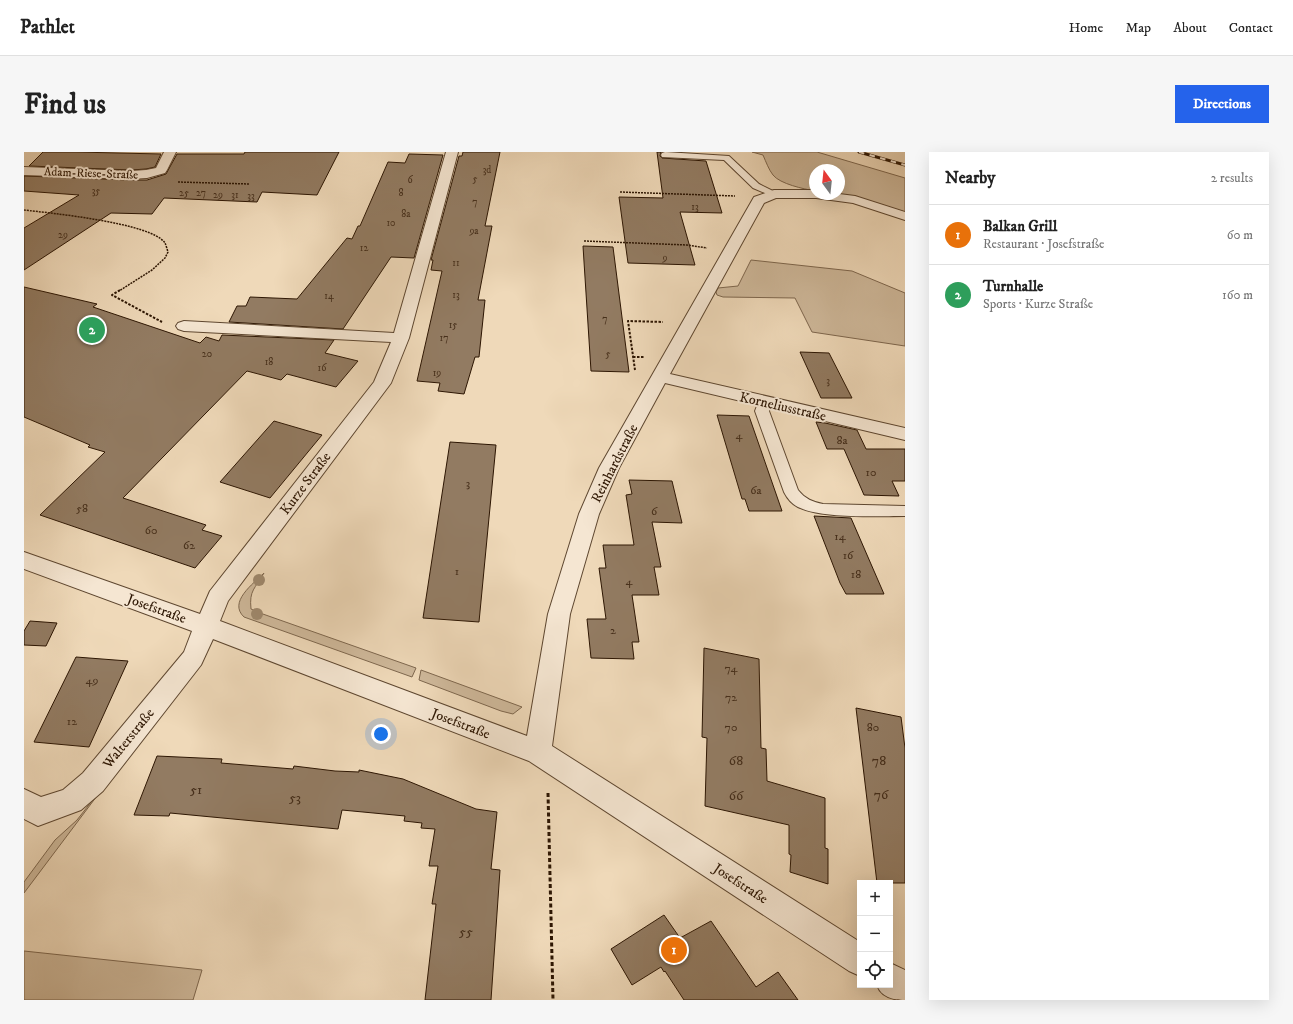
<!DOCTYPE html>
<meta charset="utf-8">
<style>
:root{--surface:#fff;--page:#f6f6f6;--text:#222;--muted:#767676;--line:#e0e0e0;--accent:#2563eb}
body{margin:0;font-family:"IM FELL DW Pica",serif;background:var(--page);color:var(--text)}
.controls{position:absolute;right:12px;bottom:12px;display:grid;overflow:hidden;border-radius:0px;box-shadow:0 4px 16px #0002}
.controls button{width:36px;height:36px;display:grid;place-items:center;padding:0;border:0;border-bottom:1px solid var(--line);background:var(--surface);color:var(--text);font:20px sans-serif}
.compass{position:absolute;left:785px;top:12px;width:36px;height:36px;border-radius:50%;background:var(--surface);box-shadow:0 4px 16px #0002;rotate:345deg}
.you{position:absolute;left:357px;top:582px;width:14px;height:14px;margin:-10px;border:3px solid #fff;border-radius:50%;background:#1a73e8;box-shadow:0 0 0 6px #1a73e833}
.badge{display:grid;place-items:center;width:26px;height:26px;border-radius:50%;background:var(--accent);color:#fff;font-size:13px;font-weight:700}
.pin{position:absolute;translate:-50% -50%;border:2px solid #fff;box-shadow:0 1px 4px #0006}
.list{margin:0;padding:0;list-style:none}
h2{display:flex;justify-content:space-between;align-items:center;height:52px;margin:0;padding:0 16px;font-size:17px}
h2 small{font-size:13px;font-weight:400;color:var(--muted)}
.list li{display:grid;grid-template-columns:26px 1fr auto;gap:12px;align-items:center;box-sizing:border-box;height:60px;padding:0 16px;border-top:1px solid var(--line)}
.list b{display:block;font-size:15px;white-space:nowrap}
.list p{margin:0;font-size:13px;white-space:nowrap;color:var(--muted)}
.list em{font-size:13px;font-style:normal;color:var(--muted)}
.icon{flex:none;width:22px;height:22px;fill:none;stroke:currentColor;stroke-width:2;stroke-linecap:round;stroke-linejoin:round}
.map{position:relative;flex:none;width:881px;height:848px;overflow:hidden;border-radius:0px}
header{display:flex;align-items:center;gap:24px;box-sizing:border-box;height:56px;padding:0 20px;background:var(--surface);border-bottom:1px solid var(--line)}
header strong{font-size:19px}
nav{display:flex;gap:22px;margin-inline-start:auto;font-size:14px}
.intro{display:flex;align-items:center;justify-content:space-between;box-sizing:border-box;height:96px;padding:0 24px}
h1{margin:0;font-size:28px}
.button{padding:10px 18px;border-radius:0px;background:var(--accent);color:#fff;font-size:14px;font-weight:700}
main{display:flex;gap:24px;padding:0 24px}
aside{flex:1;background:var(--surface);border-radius:0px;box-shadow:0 4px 16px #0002}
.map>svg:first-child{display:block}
.green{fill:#ceb89a;stroke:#7e674e}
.building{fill:#927b62;stroke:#2d1603}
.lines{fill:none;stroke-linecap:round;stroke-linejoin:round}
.lane-casing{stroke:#5e4730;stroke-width:2}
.street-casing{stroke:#5e4730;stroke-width:2}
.path-far2{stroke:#2d1603;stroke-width:1.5;stroke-dasharray:2 1;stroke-linecap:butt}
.path-far1{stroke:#2d1603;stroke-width:2;stroke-dasharray:2.5 1.5;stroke-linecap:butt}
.path{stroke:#2d1603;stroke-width:3;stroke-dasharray:4 2.5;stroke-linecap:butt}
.lane{fill:#f5e6d2;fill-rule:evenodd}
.street{fill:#f5e6d2;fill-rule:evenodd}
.rail-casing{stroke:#2d1603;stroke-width:3}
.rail{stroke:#f5e6d2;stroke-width:2;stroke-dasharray:5.5;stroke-linecap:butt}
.tree{fill:#9f896e}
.labels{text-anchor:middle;stroke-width:4;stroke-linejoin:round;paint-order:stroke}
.far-number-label{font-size:10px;fill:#462f1b}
.far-street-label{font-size:12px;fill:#2d1603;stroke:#f5e6d2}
.number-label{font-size:12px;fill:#462f1b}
.street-label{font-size:14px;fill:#2d1603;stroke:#f5e6d2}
.near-number-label{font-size:14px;fill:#462f1b}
</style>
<header>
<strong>Pathlet</strong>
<nav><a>Home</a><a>Map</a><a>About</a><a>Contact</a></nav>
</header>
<div class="intro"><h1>Find us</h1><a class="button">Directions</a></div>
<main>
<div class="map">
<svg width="881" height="848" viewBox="0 0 881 848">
<rect width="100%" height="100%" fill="#efd9b9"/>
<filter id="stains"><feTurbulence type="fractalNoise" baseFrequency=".005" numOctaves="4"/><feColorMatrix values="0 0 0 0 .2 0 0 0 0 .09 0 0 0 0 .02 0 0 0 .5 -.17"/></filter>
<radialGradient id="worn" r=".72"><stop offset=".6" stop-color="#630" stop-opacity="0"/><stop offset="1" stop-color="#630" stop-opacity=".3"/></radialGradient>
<path class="green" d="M 728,0 L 793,0 L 881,26 L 881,60 L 815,42 L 815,18 L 791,18 L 791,39 C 780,37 756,32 749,23 C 745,18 742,10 739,3 Z
M 727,108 L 828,119 L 881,141 L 881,194 L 788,180 L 771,146 L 699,145 L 693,143 L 692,140 L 694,136 L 714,134 Z
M 240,421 C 231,437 225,438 227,457 L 236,461 L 392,516 L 388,525 L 220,465 C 204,450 229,432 240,421 Z
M 397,518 L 498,555 L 489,562 L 477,559 L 395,528 Z
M 100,608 L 0,741 L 0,730 L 31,688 L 53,668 Z
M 0,799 L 178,818 L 169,848 L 0,848 Z"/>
<path class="building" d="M 19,0 L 52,0 L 137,2 L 131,15 L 122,17 L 107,18 L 5,14 Z
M 221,0 L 315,0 L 293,43 L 238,40 L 233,50 L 140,46 L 128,62 L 87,61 L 0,118 L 0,76 L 55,43 L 0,39 L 0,24 L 107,28 L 123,28 L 142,22 L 153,2 L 220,2 Z
M 439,0 L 476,0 L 461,74 L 468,74 L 454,148 L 461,148 L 455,205 L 451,205 L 440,242 L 414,239 L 416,231 L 393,229 L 418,119 L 407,118 L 409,108 L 407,108 L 435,4 L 438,4 Z
M 633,0 L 637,0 L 636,4 L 638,6 L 682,9 L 698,61 L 656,60 L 671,113 L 604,111 L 595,45 L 639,46 Z
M 385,2 L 419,3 L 390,106 L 367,105 L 319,177 L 205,170 L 213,154 L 222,154 L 226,145 L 273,147 L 323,86 L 328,87 L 334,74 L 336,74 L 364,10 L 381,11 Z
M 559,94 L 589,95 L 605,220 L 567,219 Z
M 0,135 L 73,152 L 69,155 L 176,191 L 182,185 L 195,189 L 198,183 L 310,188 L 301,201 L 334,209 L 312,235 L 263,222 L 257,228 L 223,219 L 99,346 L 182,373 L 178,378 L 198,384 L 171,416 L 16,363 L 81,300 L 64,295 L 66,293 L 0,265 Z
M 776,200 L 805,201 L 828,246 L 797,246 Z
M 693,263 L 725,264 L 758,359 L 725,359 L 721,347 L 718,347 Z
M 250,269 L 298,283 L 246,346 L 196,330 Z
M 792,270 L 801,271 L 833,278 L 842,297 L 881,297 L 881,329 L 868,329 L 875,344 L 840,343 L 820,297 L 803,297 Z
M 426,290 L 472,293 L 455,470 L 399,466 Z
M 605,328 L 648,329 L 658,371 L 628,370 L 637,415 L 630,415 L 635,443 L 608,443 L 615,490 L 608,490 L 610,507 L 567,506 L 563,467 L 582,467 L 575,416 L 582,416 L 579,393 L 610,393 L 602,343 L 608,342 Z
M 790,364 L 827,366 L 860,442 L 822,442 L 816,431 Z
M 6,469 L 33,471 L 22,494 L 0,493 L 0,479 Z
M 680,496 L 735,507 L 737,596 L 742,597 L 743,629 L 801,646 L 801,696 L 804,697 L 804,732 L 766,720 L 767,703 L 765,702 L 765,673 L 681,654 L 683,586 L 678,585 Z
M 52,505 L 104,509 L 65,595 L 10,590 Z
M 832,556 L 877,565 L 881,596 L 881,731 L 853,731 Z
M 133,604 L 198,607 L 197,611 L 269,617 L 270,614 L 311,619 L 335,620 L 335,618 L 379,627 L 452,657 L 473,660 L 467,717 L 476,718 L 467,848 L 401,848 L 412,752 L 408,752 L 414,714 L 405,714 L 411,677 L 397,676 L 398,671 L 380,669 L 381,664 L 318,658 L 314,677 L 146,661 L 145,664 L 110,663 Z
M 640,763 L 656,786 L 687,769 L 732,835 L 754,820 L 774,848 L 660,848 L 641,819 L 640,820 L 637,815 L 608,833 L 587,797 Z"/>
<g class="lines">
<defs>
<path id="lane" d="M 641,0 L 705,4 L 735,32 L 755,42 L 750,45 L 729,36 L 700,8 L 638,5 L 637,3 L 638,1 Z
M 741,245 L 746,246 L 747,249 L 745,259 L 774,338 C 781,347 789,350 799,352 L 881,354 L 881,364 C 853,364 798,367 774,355 C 768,352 763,346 760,340 L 731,259 L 736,246 Z"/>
<path id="street" d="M 140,0 L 152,0 L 143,18 L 141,21 L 123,26 L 107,27 L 0,23 L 0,15 L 107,19 L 122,18 L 132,16 Z
M 422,0 L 434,0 L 385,186 L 367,231 L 204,449 L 196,469 L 503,584 L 524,462 L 555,362 L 575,316 L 730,45 L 750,38 L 791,38 L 791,42 L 815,42 L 831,44 L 881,60 L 881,68 L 829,51 L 792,46 L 752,46 L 740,51 L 646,222 L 881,276 L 881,288 L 641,231 L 595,316 L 575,362 L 546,462 L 528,594 L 836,790 L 836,824 L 825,819 L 505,609 L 189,487 L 177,513 L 79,639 L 57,658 L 14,674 L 0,667 L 0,637 L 17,645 L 39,638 L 59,621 L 160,500 L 168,479 L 0,417 L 0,400 L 176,462 L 186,439 L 350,230 L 367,190 L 160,179 L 154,177 L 152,174 L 154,171 L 160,169 L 370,181 Z
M 866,811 L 881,818 L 881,848 C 869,848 857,845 853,833 L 866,833 Z"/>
</defs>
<use href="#lane" class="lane-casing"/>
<use href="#street" class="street-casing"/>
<path class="path-far2" d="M 154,30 L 225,32
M 596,40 L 711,44
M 0,58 C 26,61 128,71 141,91 C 142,93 143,97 144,100 L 141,106 L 128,118 L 95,139
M 560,89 L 663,93 L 683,96"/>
<path class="path-far1" d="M 96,138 L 88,143 L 138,170
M 609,205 L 620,205
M 611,218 L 604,169 L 639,170"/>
<path class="path" d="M 524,641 L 529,848"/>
<use href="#lane" class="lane"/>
<use href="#street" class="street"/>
<defs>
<path id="rail" d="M 835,0 L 881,13"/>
</defs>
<use href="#rail" class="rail-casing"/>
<use href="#rail" class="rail"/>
</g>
<g class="tree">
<circle cx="58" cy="17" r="3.5"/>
<circle cx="235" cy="428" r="6"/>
<circle cx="233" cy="462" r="6"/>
</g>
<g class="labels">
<g class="far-number-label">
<text x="463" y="21">3d</text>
<text x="451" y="30">5</text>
<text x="386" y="31">6</text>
<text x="72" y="42">35</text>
<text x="160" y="44">25</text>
<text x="177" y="44">27</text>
<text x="377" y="44">8</text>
<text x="194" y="46">29</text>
<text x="211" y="46">31</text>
<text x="227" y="47">33</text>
<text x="451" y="53">7</text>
<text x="671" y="58">13</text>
<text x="382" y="65">8a</text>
<text x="367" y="74">10</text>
<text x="450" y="82">9a</text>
<text x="39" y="86">29</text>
<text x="340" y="99">12</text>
<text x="641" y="109">9</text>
<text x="432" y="114">11</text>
<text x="432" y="146">13</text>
<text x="305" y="147">14</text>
<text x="581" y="170">7</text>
<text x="429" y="176">15</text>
<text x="420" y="189">17</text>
<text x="183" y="205">20</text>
<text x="584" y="205">5</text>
<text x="245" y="213">18</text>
<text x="298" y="219">16</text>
<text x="413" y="224">19</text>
<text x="804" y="232">3</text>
</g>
<g class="far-street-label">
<text transform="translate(67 21) rotate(2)" y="4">Adam-Riese-Straße</text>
</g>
<g class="number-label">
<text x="715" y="287">4</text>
<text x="818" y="292">8a</text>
<text x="847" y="324">10</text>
<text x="444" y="335">3</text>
<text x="732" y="342">6a</text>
<text x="58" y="360">58</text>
<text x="630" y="363">6</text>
<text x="127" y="382">60</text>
<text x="816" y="388">14</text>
<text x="165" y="397">62</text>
<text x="824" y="407">16</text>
<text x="433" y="423">1</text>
<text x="832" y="426">18</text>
<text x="605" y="433">4</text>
<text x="589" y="482">2</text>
<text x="707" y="520">74</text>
<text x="68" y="532">49</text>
<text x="707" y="549">72</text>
<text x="48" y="573">12</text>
<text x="707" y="579">70</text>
<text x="849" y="579">80</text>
</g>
<g class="street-label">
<text transform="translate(759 254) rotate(13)" y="5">Korneliusstraße</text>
<text transform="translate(590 311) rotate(-63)" y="5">Reinhardstraße</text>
<text transform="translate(281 331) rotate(-53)" y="5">Kurze Straße</text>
<text transform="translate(133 456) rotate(20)" y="5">Josefstraße</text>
<text transform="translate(437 571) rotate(21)" y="5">Josefstraße</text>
<text transform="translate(104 586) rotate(-51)" y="5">Walterstraße</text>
<text transform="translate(717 731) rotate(33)" y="5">Josefstraße</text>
</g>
<g class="near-number-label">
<text x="712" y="613">68</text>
<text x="855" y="613">78</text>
<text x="172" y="642">51</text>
<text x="857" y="647">76</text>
<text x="712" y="648">66</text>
<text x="271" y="650">53</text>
<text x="442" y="784">55</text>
</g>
</g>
<rect width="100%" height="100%" filter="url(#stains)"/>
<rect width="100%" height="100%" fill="url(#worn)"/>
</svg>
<div class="controls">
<button>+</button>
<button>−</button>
<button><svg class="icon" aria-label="locate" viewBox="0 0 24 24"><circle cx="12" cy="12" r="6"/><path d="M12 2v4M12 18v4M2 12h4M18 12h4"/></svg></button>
</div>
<svg class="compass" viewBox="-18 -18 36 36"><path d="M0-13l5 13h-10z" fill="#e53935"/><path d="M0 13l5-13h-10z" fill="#767676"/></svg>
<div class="you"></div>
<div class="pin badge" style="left:650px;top:798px;background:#e8710a">1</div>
<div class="pin badge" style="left:68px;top:178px;background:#2e9e5b">2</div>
</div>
<aside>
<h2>Nearby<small>2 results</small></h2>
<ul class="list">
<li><span class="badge" style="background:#e8710a">1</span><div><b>Balkan Grill</b><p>Restaurant · Josefstraße</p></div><em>60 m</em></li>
<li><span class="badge" style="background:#2e9e5b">2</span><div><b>Turnhalle</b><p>Sports · Kurze Straße</p></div><em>160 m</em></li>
</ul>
</aside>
</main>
